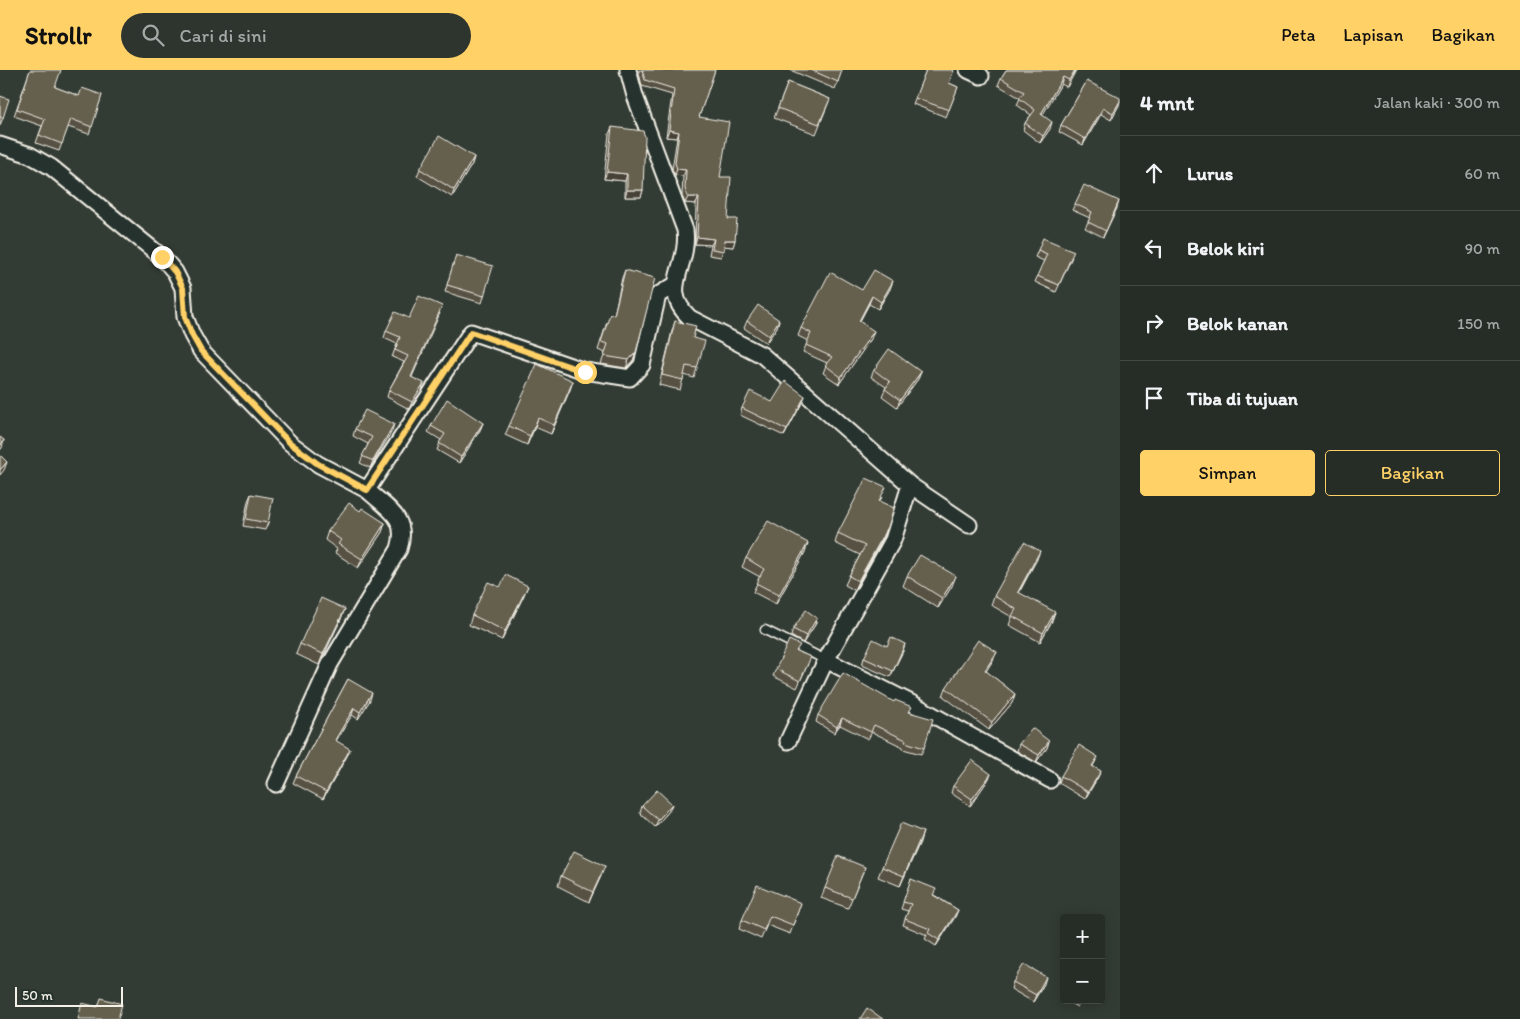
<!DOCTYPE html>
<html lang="id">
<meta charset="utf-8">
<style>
:root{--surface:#262d27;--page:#2e352f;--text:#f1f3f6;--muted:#a4a8a7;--line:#424944;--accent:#ffd166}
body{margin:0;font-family:Itim,sans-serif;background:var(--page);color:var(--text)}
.controls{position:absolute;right:15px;bottom:15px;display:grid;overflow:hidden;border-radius:5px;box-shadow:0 2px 12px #0003}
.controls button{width:45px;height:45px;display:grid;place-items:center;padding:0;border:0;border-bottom:1px solid var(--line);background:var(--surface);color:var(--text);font:25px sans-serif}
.scale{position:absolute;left:15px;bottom:12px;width:108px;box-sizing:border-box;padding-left:5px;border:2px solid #f4f1e8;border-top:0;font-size:14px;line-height:18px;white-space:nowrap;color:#f4f1e8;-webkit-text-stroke:4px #26332d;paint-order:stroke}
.stop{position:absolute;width:15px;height:15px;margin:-11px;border:4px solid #ffd166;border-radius:50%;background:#fff}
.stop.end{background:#ffd166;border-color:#fff;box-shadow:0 1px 5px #0008}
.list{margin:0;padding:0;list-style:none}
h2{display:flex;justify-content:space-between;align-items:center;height:65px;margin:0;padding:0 20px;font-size:21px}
h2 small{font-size:16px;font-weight:400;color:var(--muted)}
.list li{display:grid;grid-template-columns:32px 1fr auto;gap:15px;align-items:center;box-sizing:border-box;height:75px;padding:0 20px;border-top:1px solid var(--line)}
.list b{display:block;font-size:19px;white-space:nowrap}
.list em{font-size:16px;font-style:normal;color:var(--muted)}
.actions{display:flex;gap:10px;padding:15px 20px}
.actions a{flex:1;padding:11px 0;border:1px solid var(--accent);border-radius:5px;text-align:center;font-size:18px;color:var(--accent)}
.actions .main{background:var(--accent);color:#111}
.icon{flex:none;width:28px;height:28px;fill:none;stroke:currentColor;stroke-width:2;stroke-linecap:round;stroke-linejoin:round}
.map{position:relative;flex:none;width:1120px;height:949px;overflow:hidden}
header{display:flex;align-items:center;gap:30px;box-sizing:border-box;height:70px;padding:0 25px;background:var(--accent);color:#111}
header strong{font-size:24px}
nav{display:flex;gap:28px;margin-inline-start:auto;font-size:18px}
.search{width:350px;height:45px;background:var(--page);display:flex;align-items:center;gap:12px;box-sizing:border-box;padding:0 18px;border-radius:28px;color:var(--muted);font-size:19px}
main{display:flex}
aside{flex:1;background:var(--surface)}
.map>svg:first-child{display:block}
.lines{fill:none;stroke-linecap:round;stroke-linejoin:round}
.service-casing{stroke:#f4f1e8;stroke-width:11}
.minor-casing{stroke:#f4f1e8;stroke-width:19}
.service{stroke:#26332d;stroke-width:8}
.minor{stroke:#26332d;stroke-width:15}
.wall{fill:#575143;stroke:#f4f1e8}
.shaded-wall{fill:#474237;stroke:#f4f1e8}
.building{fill:#655e4e;stroke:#f4f1e8}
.route{stroke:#ffd166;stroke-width:6}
</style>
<header>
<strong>Strollr</strong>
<div class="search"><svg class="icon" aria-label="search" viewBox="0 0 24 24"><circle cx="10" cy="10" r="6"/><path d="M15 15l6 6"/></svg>Cari di sini</div>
<nav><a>Peta</a><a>Lapisan</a><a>Bagikan</a></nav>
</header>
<main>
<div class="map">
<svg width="1120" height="949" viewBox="0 0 1120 949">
<rect width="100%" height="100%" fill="#333c34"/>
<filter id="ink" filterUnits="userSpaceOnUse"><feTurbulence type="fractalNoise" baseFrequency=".02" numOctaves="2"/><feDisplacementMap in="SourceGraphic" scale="10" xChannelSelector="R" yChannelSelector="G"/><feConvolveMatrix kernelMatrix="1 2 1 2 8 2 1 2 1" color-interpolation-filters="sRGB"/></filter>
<g filter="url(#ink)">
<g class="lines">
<defs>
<path id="service" d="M 765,560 L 826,590"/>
<path id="minor" d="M 628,0 L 635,26 L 685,160 C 690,197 658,219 690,248 L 762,285 L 910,415 L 893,470 L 826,590 L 788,671
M 968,0 L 981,6
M 0,75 L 30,85 L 51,97 L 162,187 L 175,202 L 183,218 L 185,247 L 192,265 L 201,281 L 290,373 L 318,394 L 367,420 L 471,262 L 585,301 L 630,308 L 642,295 L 658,225 L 675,215
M 910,415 L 969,455
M 826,590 L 915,635 L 1050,710
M 276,714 L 330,594 L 399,479 C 409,448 388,439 367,420"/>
</defs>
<use href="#service" class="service-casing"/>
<use href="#minor" class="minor-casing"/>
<use href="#service" class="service"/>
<use href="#minor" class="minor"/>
</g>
<path class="wall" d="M 30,0 L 55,17 L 79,26 L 102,25 L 89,64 L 68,57 L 59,81 L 36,73 L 42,56 L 14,46 Z
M 639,0 L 715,0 L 699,47 L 720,107 L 728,149 L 735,170 L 733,177 L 724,176 L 721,187 L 709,185 L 711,175 L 695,174 L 696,134 L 685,133 L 682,126 L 683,106 L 675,105 L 672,99 L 677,68 L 666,67 L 672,25 L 642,16 L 639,3 Z
M 790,0 L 842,0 L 835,19 Z
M 926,0 L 949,13 L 958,17 L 946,47 L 913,34 Z
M 1006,0 L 1076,0 L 1067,17 L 1061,14 L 1042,45 L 1050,59 L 1040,73 L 1023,60 L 1025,53 L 1031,45 L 1017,35 L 1020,28 L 998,15 L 1001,8 Z
M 1087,11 L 1119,35 L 1111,50 L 1101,44 L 1083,75 L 1059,62 L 1061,55 Z
M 788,12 L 830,29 L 816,64 L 774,48 Z
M 0,26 L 3,48 L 0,55 Z
M 612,57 L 643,120 L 641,127 L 625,127 L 625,111 L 604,109 L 609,64 Z
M 474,87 L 472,94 L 452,127 L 417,106 L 420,99 Z
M 1075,134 L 1117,138 L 1103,167 L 1085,158 L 1090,148 L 1072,140 Z
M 1038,180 L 1072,187 L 1056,222 L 1035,212 L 1044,191 L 1035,187 Z
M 456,185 L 484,226 L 482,233 L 445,222 Z
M 625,200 L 633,290 L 626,298 L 601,294 L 605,283 L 598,280 L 607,252 L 614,245 L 622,208 Z
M 890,219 L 878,239 L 869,234 L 860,251 L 871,269 L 839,314 L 823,303 L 827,293 L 803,282 L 808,271 L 798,266 L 801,258 L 862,220 Z
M 440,243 L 412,307 L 422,320 L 409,339 L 387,327 L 389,320 L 404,292 L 392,287 L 397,274 L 384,268 L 386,261 L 409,248 Z
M 779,250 L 777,257 L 766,273 L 744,258 L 747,251 Z
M 675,251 L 693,268 L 697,298 L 694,308 L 684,305 L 680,320 L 659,315 L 672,261 Z
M 874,300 L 921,302 L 918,309 L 897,337 L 882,326 L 886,317 L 871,307 Z
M 573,311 L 551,364 L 535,357 L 527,375 L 505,365 L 509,356 Z
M 805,326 L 802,333 L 784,366 L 740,345 L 742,338 Z
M 483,353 L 480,360 L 459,393 L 437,380 L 441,370 L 428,362 L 431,356 Z
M 355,359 L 392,361 L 370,398 L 360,393 L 368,374 L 353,366 Z
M 251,424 L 268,453 L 265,460 L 243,456 L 248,431 Z
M 882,427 L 880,431 L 888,457 L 884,466 L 854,520 L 845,515 L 849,506 L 860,485 L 835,473 L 838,463 Z
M 360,441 L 385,453 L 382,462 L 358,498 L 335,483 L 337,479 L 325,470 L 328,461 Z
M 805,482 L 776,534 L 753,522 L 760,507 L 742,497 L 746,488 Z
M 1037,489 L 1019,523 L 1052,551 L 1040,572 L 1009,555 L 1012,547 L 991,535 L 994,526 Z
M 907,506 L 952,516 L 938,538 L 903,516 Z
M 524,525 L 502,570 L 469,555 L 472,545 Z
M 817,548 L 815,555 L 803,573 L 791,566 L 793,559 Z
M 341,549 L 319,595 L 296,584 L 300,574 Z
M 798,581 L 808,594 L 797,618 L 773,606 L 776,599 Z
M 903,581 L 890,607 L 862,595 L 864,588 Z
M 993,590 L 986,601 L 1015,624 L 1012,633 L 989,660 L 943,626 L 946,618 Z
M 348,609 L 370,630 L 358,649 L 352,645 L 336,671 L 347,686 L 323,729 L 293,713 L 296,706 Z
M 910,642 L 924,678 L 921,684 L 903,679 L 903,677 L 872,662 L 868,669 L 840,655 L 834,663 L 816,652 L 818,645 Z
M 1049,671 L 1047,678 L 1036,692 L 1017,681 L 1019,674 Z
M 1098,687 L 1093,696 L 1098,707 L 1085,729 L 1059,713 L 1061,706 Z
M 991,704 L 988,710 L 970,736 L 951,723 L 953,716 Z
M 672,734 L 669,741 L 655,757 L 640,743 L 642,736 Z
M 920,772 L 900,816 L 878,807 L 882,797 Z
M 865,797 L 848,838 L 821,828 L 825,818 Z
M 561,806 L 601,806 L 589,832 L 558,816 Z
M 911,809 L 934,825 L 958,840 L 955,847 L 936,876 L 925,869 L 927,865 L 903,855 L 908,841 L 901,839 Z
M 801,833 L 790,864 L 767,855 L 761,869 L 739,859 L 742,850 Z
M 1013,912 L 1044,914 L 1033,932 L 1011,919 Z
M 1064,917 L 1064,930 L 1059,927 Z
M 1065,930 L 1081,930 L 1077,937 Z"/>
<path class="shaded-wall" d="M 1075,0 L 1076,0 L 1067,17 L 1069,10 Z
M 1063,7 L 1061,14 L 1039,51 L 1041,44 Z
M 1120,31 L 1119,35 L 1111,50 L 1113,43 Z
M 1103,38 L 1101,44 L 1083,75 L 1085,69 Z
M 1052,52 L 1050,59 L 1040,73 L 1043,66 Z
M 669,60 L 679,62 L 677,68 L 666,67 Z
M 474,87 L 472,94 L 452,127 L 454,120 Z
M 677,99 L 686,100 L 683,106 L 675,105 Z
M 607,102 L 627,104 L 625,111 L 604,109 Z
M 627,120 L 643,120 L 641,127 L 625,127 Z
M 688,127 L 699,127 L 696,134 L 685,133 Z
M 1119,131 L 1117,138 L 1103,167 L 1106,161 Z
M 697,167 L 714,169 L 711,175 L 695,174 Z
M 725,170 L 735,170 L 733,177 L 723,176 Z
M 893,211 L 890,219 L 878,239 L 881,232 Z
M 872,226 L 869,234 L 856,258 L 859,251 Z
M 779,250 L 777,257 L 766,273 L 769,266 Z
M 874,261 L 871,269 L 839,314 L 841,307 Z
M 636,282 L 633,290 L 626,298 L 629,290 Z
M 921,302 L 918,309 L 897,337 L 900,330 Z
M 573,311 L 570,320 L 551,364 L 554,355 Z
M 424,313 L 422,320 L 409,339 L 412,332 Z
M 805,326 L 802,333 L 784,366 L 787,360 Z
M 538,348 L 535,357 L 527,375 L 530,366 Z
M 483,353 L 480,360 L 459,393 L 461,387 Z
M 394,354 L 392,361 L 370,398 L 373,391 Z
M 4,370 L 2,378 L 0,380 L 0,376 Z
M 7,392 L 4,400 L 0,405 L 0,400 Z
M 385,453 L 382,462 L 358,498 L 362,489 Z
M 888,457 L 884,466 L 854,520 L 858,511 Z
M 808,473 L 805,482 L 776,534 L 779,525 Z
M 1040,481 L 1037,489 L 1014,530 L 1018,522 Z
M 956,506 L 952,516 L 938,538 L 942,528 Z
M 528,516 L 524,525 L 502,570 L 505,561 Z
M 345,539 L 341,549 L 319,595 L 323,584 Z
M 1055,542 L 1052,551 L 1040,572 L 1043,563 Z
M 817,548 L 815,555 L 803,573 L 806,566 Z
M 905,574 L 903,581 L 890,607 L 893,601 Z
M 997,582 L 993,590 L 982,608 L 985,600 Z
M 372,623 L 370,630 L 358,649 L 360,642 Z
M 1015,624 L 1012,633 L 989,660 L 992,652 Z
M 354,638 L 352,645 L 332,677 L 335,670 Z
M 842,648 L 840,655 L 834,663 L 837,657 Z
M 1049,671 L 1047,678 L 1036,692 L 1039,685 Z
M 350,679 L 347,686 L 323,729 L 326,722 Z
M 1101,701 L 1098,707 L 1085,729 L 1088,722 Z
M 991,704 L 988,710 L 970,736 L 972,729 Z
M 672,734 L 669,741 L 655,757 L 658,750 Z
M 923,762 L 920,772 L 900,816 L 904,806 Z
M 605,796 L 601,806 L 589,832 L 593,822 Z
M 958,840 L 955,847 L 936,876 L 939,870 Z
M 1046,907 L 1044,914 L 1033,932 L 1036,925 Z"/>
<path class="building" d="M 30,0 L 61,0 L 55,17 L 79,26 L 82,18 L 102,25 L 92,57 L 71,49 L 62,74 L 39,65 L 45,49 L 17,39 Z
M 642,0 L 715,0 L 699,47 L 729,52 L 720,107 L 731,107 L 728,149 L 737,149 L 735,170 L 725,170 L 724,181 L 712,179 L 714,169 L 697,167 L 699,127 L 688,127 L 685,119 L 686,100 L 677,99 L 675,93 L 679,62 L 669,60 L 674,19 L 645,10 Z
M 811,0 L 842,0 L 838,12 Z
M 926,0 L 954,0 L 949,13 L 958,17 L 949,40 L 915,28 Z
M 1006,0 L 1075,0 L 1069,10 L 1063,7 L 1041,44 L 1052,52 L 1043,66 L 1025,53 L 1035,40 L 1019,28 L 1024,22 L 1001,8 Z
M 1087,11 L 1120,28 L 1120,31 L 1113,43 L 1103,38 L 1085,69 L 1061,55 Z
M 788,12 L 830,29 L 819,54 L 778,38 Z
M 0,26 L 9,29 L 3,48 L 0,47 Z
M 612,57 L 643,61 L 645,67 L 643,120 L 627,120 L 627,104 L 607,102 Z
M 439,66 L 474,87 L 454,120 L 420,99 Z
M 1084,115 L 1119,131 L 1106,161 L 1088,152 L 1092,142 L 1075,134 Z
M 1043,168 L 1074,181 L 1059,215 L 1037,206 L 1047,184 L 1038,180 Z
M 456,185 L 493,196 L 484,226 L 447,215 Z
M 625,200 L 655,208 L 636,282 L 629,290 L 604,286 L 608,274 L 601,272 L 610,244 L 614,245 Z
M 874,200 L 893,211 L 881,232 L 872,226 L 859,251 L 874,261 L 841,307 L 825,295 L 832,287 L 806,275 L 811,263 L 801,258 L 830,202 L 862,220 Z
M 419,226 L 442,236 L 411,307 L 424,313 L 412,332 L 389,320 L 408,286 L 395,280 L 400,267 L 386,261 L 395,242 L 409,248 Z
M 758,235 L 779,250 L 769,266 L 747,251 Z
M 675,251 L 696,256 L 693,268 L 705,271 L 697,298 L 686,296 L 683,310 L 662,305 Z
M 889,279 L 921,302 L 900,330 L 885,319 L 890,312 L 874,300 Z
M 537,294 L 573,311 L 554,355 L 538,348 L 530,366 L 509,356 Z
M 785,311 L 805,326 L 787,360 L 742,338 L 750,321 L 772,332 Z
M 447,329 L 483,353 L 461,387 L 439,373 L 445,364 L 431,356 Z
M 365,340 L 394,354 L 373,391 L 362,386 L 372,367 L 355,359 Z
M 0,367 L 4,370 L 0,376 Z
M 0,385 L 7,392 L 0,400 Z
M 866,408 L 886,417 L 879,431 L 894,438 L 888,457 L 858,511 L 849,506 L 865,476 L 838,463 Z
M 251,424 L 273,428 L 268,453 L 246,449 Z
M 349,433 L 360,441 L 362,438 L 385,453 L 362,489 L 338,474 L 341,470 L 328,461 Z
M 768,451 L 808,473 L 779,525 L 756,513 L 764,499 L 746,488 Z
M 1024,472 L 1040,481 L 1018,522 L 1055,542 L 1043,563 L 1012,546 L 1016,539 L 994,526 Z
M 920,485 L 956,506 L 942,528 L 907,506 Z
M 506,505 L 528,516 L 505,561 L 472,545 L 488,512 L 500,517 Z
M 321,528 L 345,539 L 323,584 L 300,574 Z
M 806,540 L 817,548 L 806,566 L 793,559 Z
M 891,567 L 905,574 L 893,601 L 864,588 L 873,569 L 887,576 Z
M 789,570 L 800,575 L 796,581 L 811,587 L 800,611 L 776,599 Z
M 978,570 L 997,582 L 985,600 L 1015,624 L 992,652 L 946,618 Z
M 843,603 L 894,632 L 895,630 L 912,637 L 909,642 L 933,649 L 924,678 L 905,672 L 906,670 L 874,655 L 871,662 L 842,648 L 837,657 L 818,645 Z
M 348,609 L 372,623 L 360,642 L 354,638 L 335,670 L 350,679 L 326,722 L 296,706 Z
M 1032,658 L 1049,671 L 1039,685 L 1019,674 Z
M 1079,675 L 1098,687 L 1092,696 L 1101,701 L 1088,722 L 1061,706 Z
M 972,690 L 991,704 L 972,729 L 953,716 Z
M 657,720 L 672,734 L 658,750 L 642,736 Z
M 901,753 L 923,762 L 904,806 L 882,797 Z
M 574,781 L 605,796 L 593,822 L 561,806 Z
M 838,786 L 865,797 L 852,828 L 825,818 Z
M 911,809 L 936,819 L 933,825 L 958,840 L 939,870 L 928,863 L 930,859 L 905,849 L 911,834 L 903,832 Z
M 757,815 L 801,833 L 793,855 L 770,846 L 764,860 L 742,850 Z
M 1024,894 L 1046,907 L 1036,925 L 1013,912 Z
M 101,928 L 122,934 L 118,949 L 78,949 L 82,933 L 98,937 Z
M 867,938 L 883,949 L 860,949 Z"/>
</g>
<g class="lines" filter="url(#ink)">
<path class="route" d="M 162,187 L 175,202 L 183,218 L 185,247 L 192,265 L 201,281 L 290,373 L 318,394 L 367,420 L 471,262 L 585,302"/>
</g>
</svg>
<div class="controls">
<button>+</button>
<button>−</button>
</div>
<div class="scale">50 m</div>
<div class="stop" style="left:585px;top:302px"></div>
<div class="stop end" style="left:162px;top:187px"></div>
</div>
<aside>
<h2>4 mnt<small>Jalan kaki · 300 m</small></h2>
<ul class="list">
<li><svg class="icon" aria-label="ahead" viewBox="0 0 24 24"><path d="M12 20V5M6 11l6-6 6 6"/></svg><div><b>Lurus</b></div><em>60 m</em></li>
<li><svg class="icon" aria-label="left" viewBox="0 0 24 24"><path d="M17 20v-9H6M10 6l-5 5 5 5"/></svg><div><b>Belok kiri</b></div><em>90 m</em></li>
<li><svg class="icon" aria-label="right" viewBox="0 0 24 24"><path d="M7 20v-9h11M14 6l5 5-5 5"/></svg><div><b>Belok kanan</b></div><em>150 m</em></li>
<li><svg class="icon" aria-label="arrive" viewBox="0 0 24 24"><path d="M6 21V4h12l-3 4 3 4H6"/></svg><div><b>Tiba di tujuan</b></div></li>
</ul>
<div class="actions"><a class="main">Simpan</a><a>Bagikan</a></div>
</aside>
</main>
